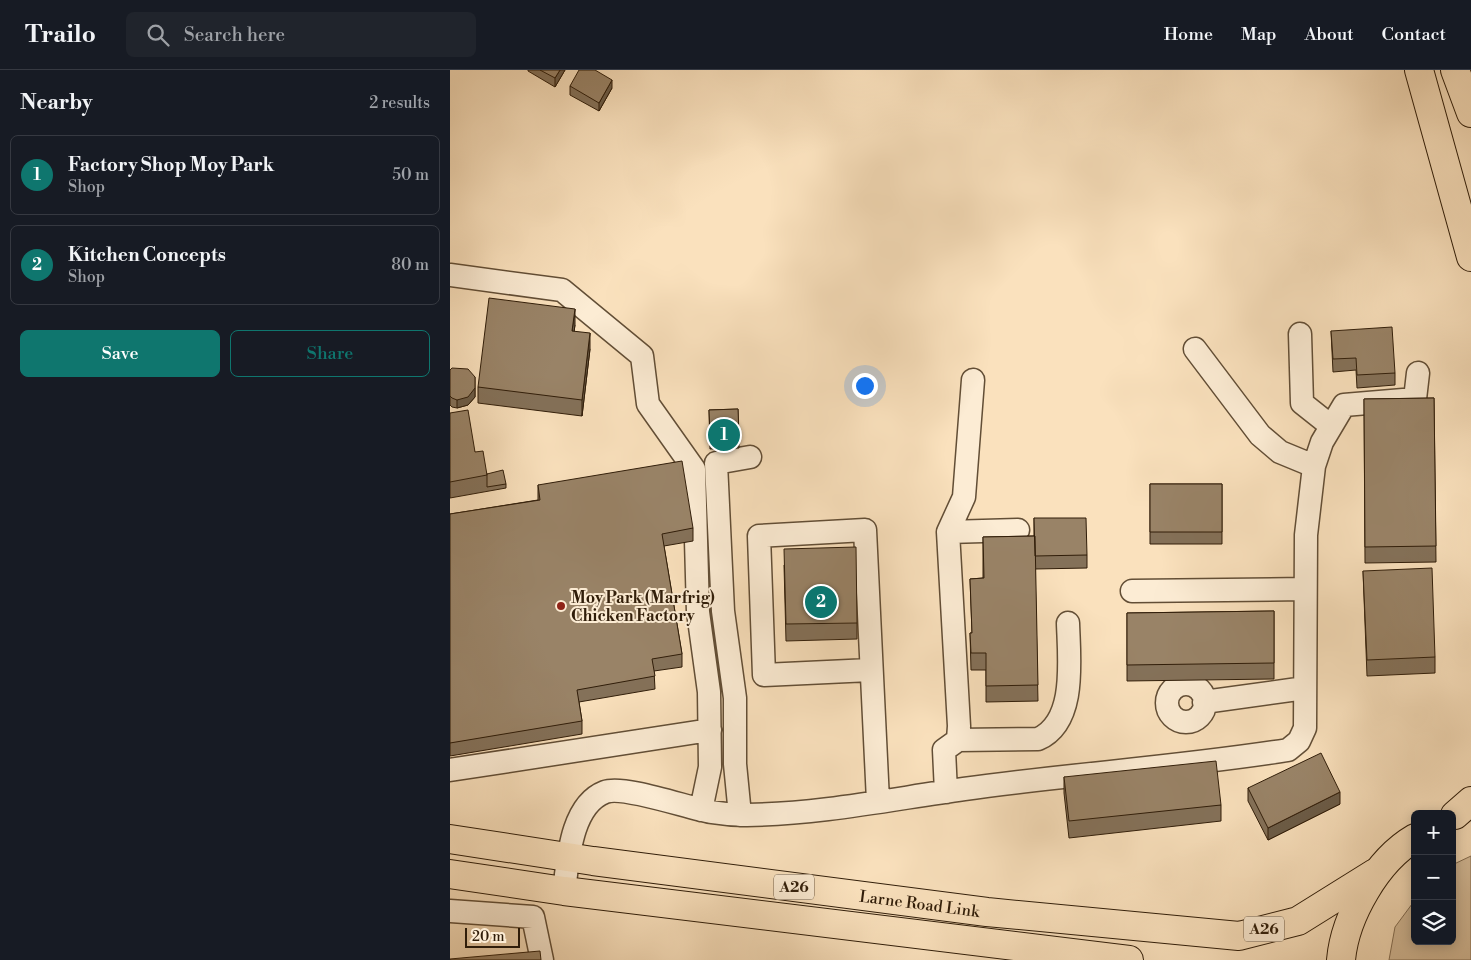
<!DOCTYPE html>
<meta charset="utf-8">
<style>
:root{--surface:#171b24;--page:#20242c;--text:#f1f3f6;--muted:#9ea1a6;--line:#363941;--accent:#0f766e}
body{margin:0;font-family:"Libre Bodoni",serif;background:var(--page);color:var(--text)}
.controls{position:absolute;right:15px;bottom:15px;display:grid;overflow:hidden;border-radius:8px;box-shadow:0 2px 12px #0003}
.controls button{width:45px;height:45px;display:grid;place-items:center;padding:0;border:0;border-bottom:1px solid var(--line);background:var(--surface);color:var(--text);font:25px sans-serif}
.scale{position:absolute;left:15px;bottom:12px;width:55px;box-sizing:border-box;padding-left:5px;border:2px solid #301d09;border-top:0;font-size:14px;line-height:18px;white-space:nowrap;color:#301d09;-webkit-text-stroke:4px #fcecd4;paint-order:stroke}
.you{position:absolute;left:414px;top:315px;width:18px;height:18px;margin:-12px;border:4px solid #fff;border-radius:50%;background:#1a73e8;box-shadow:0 0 0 8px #1a73e833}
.badge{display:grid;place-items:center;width:32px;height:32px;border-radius:50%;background:var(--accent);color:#fff;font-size:16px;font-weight:700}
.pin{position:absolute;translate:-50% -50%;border:2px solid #fff;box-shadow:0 1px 5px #0006}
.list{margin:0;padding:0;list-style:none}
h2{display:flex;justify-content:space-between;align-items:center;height:65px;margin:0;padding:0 20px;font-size:21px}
h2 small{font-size:16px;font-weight:400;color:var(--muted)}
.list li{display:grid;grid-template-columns:32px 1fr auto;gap:15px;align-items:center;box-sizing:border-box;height:80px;margin:0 10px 10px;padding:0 10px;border:1px solid var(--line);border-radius:8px}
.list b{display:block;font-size:19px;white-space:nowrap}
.list p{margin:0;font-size:16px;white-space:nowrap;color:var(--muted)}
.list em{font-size:16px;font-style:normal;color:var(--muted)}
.actions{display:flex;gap:10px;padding:15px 20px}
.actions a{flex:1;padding:11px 0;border:1px solid var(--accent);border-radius:8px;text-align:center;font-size:18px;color:var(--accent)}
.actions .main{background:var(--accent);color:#fff}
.icon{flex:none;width:28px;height:28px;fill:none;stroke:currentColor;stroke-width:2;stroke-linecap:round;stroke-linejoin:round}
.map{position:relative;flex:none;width:1021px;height:890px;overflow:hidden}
header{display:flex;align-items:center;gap:30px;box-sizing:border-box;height:70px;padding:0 25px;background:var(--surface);border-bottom:1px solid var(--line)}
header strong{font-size:24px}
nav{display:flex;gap:28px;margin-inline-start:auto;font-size:18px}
.search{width:350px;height:45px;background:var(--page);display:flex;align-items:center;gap:12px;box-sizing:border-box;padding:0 18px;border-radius:8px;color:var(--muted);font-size:19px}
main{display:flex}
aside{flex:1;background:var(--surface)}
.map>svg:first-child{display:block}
.green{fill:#d8c09e;stroke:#846e54}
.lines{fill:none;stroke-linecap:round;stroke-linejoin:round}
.minor-casing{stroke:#624e36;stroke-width:25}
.major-casing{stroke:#301d09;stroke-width:30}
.highway-casing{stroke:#301d09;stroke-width:30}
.minor{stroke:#fcecd4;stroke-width:22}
.major{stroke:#fae1bd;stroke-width:28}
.highway{stroke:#fae1bd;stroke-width:28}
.wall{fill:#847159;stroke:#301d09}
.shaded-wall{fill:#6b5c48;stroke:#301d09}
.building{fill:#998367;stroke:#301d09}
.poi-dot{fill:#8f2418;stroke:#fcecd4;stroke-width:2}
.labels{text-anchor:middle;stroke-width:4;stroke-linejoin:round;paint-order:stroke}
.shield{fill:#fcecd4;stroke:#6d5b46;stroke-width:1}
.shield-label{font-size:15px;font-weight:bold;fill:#301d09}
.poi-label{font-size:16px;font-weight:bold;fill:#301d09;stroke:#fcecd4;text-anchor:start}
.street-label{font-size:16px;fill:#301d09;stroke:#fcecd4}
</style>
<header>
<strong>Trailo</strong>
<div class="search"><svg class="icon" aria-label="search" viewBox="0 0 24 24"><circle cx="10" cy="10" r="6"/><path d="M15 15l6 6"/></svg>Search here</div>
<nav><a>Home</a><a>Map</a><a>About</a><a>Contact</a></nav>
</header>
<main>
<aside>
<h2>Nearby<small>2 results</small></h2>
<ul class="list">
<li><span class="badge">1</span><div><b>Factory Shop Moy Park</b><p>Shop</p></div><em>50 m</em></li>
<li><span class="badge">2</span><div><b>Kitchen Concepts</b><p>Shop</p></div><em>80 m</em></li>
</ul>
<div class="actions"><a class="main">Save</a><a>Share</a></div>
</aside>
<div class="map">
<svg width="1021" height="890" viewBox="0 0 1021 890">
<rect width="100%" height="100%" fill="#fae1bd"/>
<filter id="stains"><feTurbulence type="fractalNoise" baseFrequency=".004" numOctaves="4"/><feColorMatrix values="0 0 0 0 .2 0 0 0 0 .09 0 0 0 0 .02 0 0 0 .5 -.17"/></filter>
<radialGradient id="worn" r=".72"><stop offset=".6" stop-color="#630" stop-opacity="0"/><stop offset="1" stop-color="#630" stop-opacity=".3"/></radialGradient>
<path class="green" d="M 1021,786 L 1021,890 L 939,890 L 945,857 L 965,830 L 965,871 L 1002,871 L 1002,795 Z"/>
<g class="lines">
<defs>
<path id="minor" d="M 0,205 L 112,220 L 192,286 L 198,334 L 244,399 L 248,542 L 259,622 L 260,697 L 251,740
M 850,264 L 852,333 L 881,356
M 745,279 L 810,365 L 830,382 L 864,396
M 498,462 L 514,427 L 523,310
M 682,521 L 855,519
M 420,600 L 314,605 L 309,466 L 415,460 L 428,731
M717 633a19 19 0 1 1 38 0a19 19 0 1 1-38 0Z
M 754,632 L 855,618
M 508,670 L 588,669 C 627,652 619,589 618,553
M 0,700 L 260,660
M 496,722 L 494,680 L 508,670 L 509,656 L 498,462 L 568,460
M 290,745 L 285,694 L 285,628 L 273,541 L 266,393 L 300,387
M 114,821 C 118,790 121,735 155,722 C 174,715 238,738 261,742 C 273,744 285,745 297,745 C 370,744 442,729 514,719 C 621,704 731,697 838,680 L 849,671 L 855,658 L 856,465 L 864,396 L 872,372 L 894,335 L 965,329 L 968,303
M 0,841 L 83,847 L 92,890"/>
<g id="major">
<path id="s1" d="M 0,769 L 143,791 L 537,842 L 789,866 L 848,851 L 925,803"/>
<path d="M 0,804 L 114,821 L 679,890"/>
</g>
<path id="highway" d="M 969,0 L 1021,187
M 1005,0 L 1021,43
M 1005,745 L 1021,731
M 891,890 C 895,846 927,790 965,768"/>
</defs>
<use href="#minor" class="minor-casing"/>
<use href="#major" class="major-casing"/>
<use href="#highway" class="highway-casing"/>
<use href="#minor" class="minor"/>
<use href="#major" class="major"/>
<use href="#highway" class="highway"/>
</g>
<path class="wall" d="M 78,0 L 115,0 L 105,17 L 78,1 Z
M 120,16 L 162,18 L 149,41 L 120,25 Z
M 125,255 L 124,261 L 140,279 L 132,346 L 28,333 L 28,317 Z
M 881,261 L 945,303 L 945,315 L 907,318 L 906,300 L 883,302 Z
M 0,300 L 25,307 L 25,327 L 18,335 L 7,338 L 2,337 L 0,335 Z
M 984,328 L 986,492 L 915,493 L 914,329 Z
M 288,339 L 289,378 L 260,379 L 259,340 Z
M 0,343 L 25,382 L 37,404 L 56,414 L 56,418 L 0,428 Z
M 700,414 L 772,414 L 772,474 L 700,474 Z
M 88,415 L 243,458 L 243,471 L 214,476 L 232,584 L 232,597 L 204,601 L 205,619 L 129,632 L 132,651 L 132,664 L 0,686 L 0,444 L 88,430 Z
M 584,448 L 637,485 L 637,498 L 585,499 L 588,631 L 536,632 L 536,600 L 521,600 L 520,563 L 522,563 L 520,509 L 533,508 L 533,467 L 584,466 Z
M 334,495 L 407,553 L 407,569 L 336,571 Z
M 913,501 L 985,587 L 985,603 L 917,606 Z
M 824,541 L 824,609 L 677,611 L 677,543 Z
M 614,707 L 771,735 L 771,751 L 619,768 L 614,723 Z
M 798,718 L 890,734 L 818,770 L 798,731 Z"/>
<path class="shaded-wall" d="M 110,0 L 115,0 L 105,17 L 105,8 Z
M 162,10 L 162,18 L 149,41 L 149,33 Z
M 125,239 L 125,255 L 122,277 L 122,261 Z
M 140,263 L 140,279 L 132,346 L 132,330 Z
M 25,318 L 25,327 L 18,335 L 7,338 L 7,330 Z
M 890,722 L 890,734 L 818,770 L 818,758 Z"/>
<path class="building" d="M 90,0 L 110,0 L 105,8 Z
M 129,0 L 145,0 L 162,10 L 149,33 L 120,16 Z
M 39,228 L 125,239 L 122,261 L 140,263 L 132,330 L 28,317 Z
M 942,257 L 945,303 L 907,305 L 906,288 L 883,289 L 881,261 Z
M 2,298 L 18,299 L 25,307 L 25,318 L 18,327 L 7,330 L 2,328 L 0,326 L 0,300 Z
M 984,328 L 986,476 L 915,477 L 914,329 Z
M 288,339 L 289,365 L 260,366 L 259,340 Z
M 18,340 L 25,382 L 33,381 L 37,405 L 0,412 L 0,343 Z
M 232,391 L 243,458 L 212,464 L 232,584 L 202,589 L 205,606 L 127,620 L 132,651 L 0,673 L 0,444 L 90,430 L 88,415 Z
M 53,400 L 56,414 L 37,417 L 37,404 Z
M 700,414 L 772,414 L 772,462 L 700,462 Z
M 584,448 L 636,448 L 637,485 L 585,486 Z
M 585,466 L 588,615 L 536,616 L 536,583 L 521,583 L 520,563 L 522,563 L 520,509 L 534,508 L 533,467 Z
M 406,477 L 407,553 L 336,554 L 334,479 Z
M 982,498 L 985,587 L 917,590 L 913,501 Z
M 824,541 L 824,593 L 677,595 L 677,543 Z
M 871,683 L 890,722 L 818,758 L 798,718 Z
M 766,691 L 771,735 L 619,751 L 614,707 Z
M 90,881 L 91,890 L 0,890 L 0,889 Z"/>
<circle class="poi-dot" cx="111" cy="536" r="5"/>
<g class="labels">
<g class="shield">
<rect x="324" y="804.5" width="40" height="25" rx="4"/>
<rect x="794" y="846.5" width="40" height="25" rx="4"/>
</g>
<g class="shield-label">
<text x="344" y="822">A26</text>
<text x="814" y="864">A26</text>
</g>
<g class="poi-label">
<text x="121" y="533">Moy Park (Marfrig)<tspan x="121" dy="18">Chicken Factory</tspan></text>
</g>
<g class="street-label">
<text dy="6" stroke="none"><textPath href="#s1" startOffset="474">Larne Road Link</textPath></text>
</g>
</g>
<rect width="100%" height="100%" filter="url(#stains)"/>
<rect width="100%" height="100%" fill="url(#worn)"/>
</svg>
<div class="controls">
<button>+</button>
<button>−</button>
<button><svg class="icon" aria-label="layers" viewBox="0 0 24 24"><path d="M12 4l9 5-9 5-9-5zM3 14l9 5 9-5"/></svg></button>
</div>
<div class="scale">20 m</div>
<div class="you"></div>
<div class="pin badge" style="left:274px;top:365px">1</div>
<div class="pin badge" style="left:371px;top:532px">2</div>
</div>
</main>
